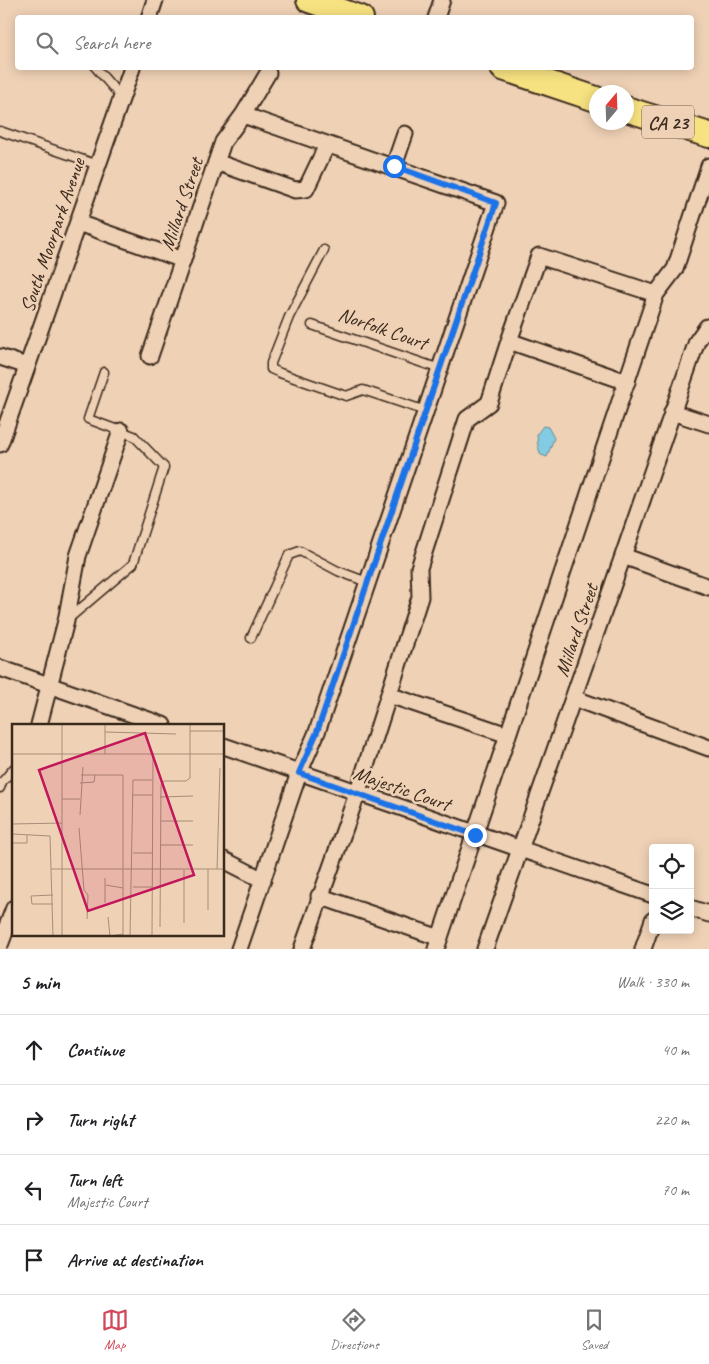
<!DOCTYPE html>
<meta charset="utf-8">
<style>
:root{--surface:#fff;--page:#f2f2f2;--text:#202124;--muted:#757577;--line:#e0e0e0;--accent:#d1495b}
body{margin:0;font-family:Caveat,sans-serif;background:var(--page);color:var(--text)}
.controls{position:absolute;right:15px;bottom:15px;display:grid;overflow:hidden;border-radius:5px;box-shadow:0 2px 12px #0003}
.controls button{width:45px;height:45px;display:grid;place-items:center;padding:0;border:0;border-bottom:1px solid var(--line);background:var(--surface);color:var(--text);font:25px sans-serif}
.compass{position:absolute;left:589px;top:85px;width:45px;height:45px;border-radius:50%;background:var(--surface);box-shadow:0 2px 12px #0003;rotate:19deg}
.stop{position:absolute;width:15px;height:15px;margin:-11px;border:4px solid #1a73e8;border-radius:50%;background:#fff}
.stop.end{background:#1a73e8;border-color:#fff;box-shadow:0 1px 5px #0008}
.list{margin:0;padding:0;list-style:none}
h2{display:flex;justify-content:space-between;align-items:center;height:65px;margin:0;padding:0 20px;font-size:21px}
h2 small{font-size:16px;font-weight:400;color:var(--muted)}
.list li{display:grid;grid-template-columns:32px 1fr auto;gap:15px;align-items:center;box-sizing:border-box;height:70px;padding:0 20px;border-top:1px solid var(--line)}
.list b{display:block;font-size:19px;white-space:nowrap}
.list p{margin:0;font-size:16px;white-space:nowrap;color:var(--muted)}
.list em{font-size:16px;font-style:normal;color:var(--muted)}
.icon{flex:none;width:28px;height:28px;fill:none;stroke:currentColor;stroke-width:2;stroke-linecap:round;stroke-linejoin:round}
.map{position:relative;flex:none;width:709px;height:949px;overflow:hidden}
.search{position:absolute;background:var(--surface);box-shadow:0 2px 12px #0003;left:15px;right:15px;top:15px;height:55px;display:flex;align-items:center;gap:12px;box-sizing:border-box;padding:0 18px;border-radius:5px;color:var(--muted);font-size:19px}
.sheet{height:345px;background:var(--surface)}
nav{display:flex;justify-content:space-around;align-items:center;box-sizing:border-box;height:70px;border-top:1px solid var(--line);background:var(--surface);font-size:14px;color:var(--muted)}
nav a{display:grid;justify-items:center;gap:2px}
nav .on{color:var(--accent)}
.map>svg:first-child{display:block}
.water{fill:#82cbe2;stroke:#668b94}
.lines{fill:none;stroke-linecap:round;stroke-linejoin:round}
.lane-casing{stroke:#3b2a1e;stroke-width:11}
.street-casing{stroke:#3b2a1e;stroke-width:19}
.primary-casing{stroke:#3b2a1e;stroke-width:28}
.lane{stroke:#efd1b5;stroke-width:8}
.street{stroke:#efd1b5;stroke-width:15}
.primary{stroke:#f7e281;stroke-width:24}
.route{stroke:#1a73e8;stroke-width:6}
.labels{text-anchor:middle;stroke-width:5;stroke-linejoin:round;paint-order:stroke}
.shield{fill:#efd1b5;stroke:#715c4b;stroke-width:1}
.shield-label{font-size:19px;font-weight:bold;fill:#3b2a1e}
.street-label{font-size:20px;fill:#3b2a1e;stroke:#efd1b5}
.inset-road{fill:none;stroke:#a78e79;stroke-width:1}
.view{fill:#c2185b;fill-opacity:0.15;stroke:#c2185b;stroke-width:2.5}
.inset-edge{fill:none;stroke:#3b2a1e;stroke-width:2.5}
</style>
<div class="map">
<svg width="709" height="949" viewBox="0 0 709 949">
<rect width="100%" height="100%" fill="#efd1b5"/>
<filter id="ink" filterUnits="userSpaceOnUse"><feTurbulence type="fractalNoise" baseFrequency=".02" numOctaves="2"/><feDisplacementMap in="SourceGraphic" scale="10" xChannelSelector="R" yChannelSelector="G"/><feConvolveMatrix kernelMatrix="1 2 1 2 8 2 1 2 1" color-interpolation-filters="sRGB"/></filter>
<g filter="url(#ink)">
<path class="water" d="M 543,426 L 548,427 L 554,438 L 547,457 L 541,455 L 538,447 L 537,434 Z"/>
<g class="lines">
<defs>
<path id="lane" d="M 96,68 L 121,97
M 0,131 L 98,165
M 324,250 L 289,317 L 271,363 L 271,369 L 280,373 L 346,396 L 363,390 L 426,411
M 312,325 L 440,369
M 67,620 L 133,564 L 164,467 L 134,436 L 88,419 L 104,372
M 251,638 L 289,555 L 300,551 L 338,571 L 367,582
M 0,788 L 2,782 L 14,768"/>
<path id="street" d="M 149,18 L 155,0
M 436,18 L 442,0
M 216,162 L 295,190 L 306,189 L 327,145
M 394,166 L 405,134
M 78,223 L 183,260
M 509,341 L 627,382
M 150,356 L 223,142 L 243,115 L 268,73
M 0,357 L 27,366
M 672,412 L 709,424
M 0,444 L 132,68
M 623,556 L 709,587
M 0,668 L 163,725
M 389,695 L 508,735
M 573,698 L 709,748
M 39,725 L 66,621 L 78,556 L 121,431
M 224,746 L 653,895
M 224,860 L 263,880
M 319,896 L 440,938
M 690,908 L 709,914
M 0,945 L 14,908
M 239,949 L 299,773 L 317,732 L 496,203 L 243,115
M 302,949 L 357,794 L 420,597 L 419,568 L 467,419 L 489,403 L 509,341 L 539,256 L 656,294
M 436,949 L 656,294 L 675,269 L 709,166
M 485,949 L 623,556 L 697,341 L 707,327 L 709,327
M 643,949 L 653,920"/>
<path id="primary" d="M 309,0 L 361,18
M 503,68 L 596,99
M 626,109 L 709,135"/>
</defs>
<use href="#lane" class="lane-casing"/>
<use href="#street" class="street-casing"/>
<use href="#primary" class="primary-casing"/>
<use href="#lane" class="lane"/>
<use href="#street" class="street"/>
<use href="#primary" class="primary"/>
</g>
</g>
<g class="lines" filter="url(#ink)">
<path class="route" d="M 394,166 L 496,203 L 317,732 L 299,773 L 475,835"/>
</g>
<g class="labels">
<rect class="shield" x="642" y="105.5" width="52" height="33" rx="4"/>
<g class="shield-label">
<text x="668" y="129">CA 23</text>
</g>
<g class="street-label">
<text transform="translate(181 204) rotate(-71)" y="7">Millard Street</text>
<text transform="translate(52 235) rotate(-71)" y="7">South Moorpark Avenue</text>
<text transform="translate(383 328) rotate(19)" y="7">Norfolk Court</text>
<text transform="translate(576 630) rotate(-71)" y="7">Millard Street</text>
<text transform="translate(402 788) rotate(19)" y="7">Majestic Court</text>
</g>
</g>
<g transform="translate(12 724)">
<rect width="212" height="212" fill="#efd1b5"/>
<path class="inset-road" d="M 50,0 L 50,30M 93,0 L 93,30M 178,7 L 213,7M 93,8 L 164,10M 0,30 L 213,30M 50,30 L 50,212M 69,51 L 111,51 L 111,212M 68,59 L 82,58 L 83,51M 120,71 L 140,71M 148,73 L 181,72M 50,75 L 68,75M 68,91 L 71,43M 149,97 L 181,97M 0,100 L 50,99M 67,104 L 72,166 L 76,171 L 75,195M 0,110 L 38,112 L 41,212M 0,119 L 15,119 L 15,111M 148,121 L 181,121M 121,129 L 141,129M 39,145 L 213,145M 196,145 L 196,186M 205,145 L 208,44M 94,161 L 111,164M 121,163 L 141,163M 41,171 L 19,172 L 20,180 L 41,180M 93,179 L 93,154M 96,193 L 98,212 L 111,210M 172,199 L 172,146M 148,203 L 149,61 L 152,57 L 174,57 L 178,54 L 178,0M 118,212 L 121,56 L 140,56M 140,212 L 141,29"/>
<path class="view" d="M 133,9 L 182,151 L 76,187 L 27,46 Z"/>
<rect width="212" height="212" class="inset-edge"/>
</g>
</svg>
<div class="controls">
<button><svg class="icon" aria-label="locate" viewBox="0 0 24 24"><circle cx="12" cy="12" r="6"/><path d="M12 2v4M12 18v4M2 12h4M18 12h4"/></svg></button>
<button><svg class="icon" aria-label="layers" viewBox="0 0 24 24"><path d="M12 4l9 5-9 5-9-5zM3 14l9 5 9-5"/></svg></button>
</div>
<svg class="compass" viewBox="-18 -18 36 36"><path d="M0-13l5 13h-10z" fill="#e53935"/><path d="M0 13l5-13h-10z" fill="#757577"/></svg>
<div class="stop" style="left:394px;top:166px"></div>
<div class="stop end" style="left:475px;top:835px"></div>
<div class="search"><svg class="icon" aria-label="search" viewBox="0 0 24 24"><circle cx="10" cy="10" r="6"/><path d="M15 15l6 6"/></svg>Search here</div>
</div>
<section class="sheet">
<h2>5 min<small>Walk · 330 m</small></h2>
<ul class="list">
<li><svg class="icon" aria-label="ahead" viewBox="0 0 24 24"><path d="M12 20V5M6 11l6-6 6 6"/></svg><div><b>Continue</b></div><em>40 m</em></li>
<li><svg class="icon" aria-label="right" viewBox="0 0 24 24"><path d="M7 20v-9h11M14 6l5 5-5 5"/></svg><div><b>Turn right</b></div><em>220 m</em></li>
<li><svg class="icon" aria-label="left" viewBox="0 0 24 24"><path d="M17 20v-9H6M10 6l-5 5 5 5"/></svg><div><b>Turn left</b><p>Majestic Court</p></div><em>70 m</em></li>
<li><svg class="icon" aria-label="arrive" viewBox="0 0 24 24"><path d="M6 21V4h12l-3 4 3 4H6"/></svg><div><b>Arrive at destination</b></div></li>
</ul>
</section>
<nav>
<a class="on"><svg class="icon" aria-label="map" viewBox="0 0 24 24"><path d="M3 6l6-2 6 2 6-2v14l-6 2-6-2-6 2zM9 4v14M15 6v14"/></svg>Map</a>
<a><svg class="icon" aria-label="directions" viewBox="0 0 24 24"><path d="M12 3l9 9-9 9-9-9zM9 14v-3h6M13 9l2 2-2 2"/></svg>Directions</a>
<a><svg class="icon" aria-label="saved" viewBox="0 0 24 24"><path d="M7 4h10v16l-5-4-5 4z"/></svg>Saved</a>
</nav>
